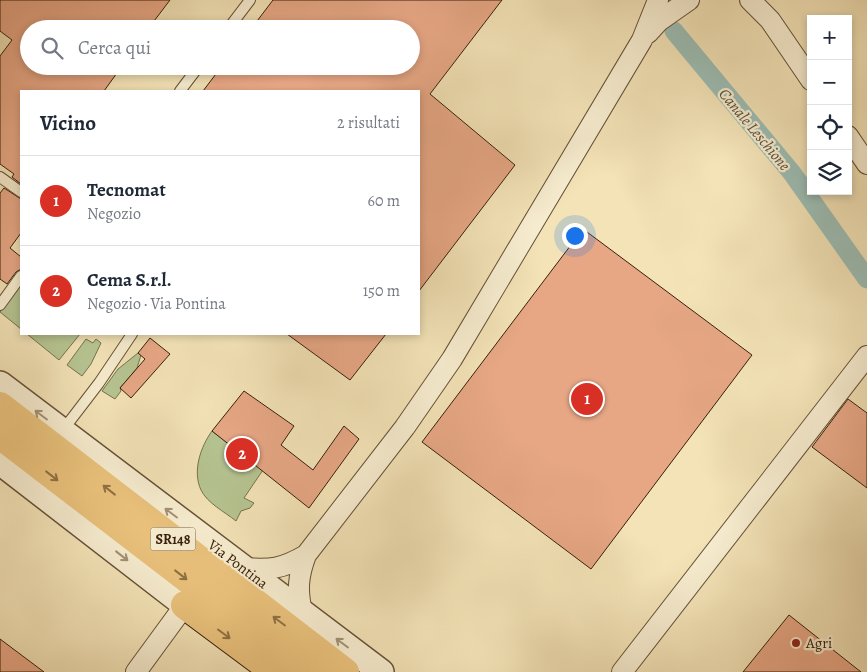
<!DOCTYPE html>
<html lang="it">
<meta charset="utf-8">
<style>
:root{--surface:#fff;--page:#f6f6f7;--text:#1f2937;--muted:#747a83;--line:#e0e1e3;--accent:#d93025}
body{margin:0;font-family:Alegreya,serif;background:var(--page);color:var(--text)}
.controls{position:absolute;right:15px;top:15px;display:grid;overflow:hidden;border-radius:0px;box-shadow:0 2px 8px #0003}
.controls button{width:45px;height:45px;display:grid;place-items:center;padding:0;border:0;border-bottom:1px solid var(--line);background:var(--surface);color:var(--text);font:25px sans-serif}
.you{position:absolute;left:574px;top:235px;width:18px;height:18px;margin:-12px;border:4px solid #fff;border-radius:50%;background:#1a73e8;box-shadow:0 0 0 8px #1a73e833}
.badge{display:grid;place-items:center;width:32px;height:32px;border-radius:50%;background:var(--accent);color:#fff;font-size:16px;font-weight:700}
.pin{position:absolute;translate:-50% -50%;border:2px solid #fff;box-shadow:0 1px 5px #0006}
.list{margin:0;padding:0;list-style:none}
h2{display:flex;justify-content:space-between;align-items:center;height:65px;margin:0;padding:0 20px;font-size:21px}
h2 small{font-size:16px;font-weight:400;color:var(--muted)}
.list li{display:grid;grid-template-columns:32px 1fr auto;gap:15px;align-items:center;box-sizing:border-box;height:90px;padding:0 20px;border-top:1px solid var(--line)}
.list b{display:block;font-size:19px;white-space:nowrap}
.list p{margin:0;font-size:16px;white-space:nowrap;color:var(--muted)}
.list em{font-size:16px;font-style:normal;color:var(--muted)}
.icon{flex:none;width:28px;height:28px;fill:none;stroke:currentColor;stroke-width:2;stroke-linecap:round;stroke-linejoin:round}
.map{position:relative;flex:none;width:867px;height:672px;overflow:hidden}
.search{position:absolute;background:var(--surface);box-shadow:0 2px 8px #0003;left:20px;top:20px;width:400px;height:55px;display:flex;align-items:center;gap:12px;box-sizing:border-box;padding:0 18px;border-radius:28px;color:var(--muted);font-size:19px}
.panel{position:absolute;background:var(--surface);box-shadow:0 2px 8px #0003;left:20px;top:90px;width:400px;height:245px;border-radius:0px}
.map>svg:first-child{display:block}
.green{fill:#b6c592;stroke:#76724e}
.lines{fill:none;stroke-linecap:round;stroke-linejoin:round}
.canal{stroke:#9cbdb4;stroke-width:19}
.building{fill:#e7a785;stroke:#37200b}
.service-casing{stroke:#665136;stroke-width:12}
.minor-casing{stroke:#665136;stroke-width:22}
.tertiary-casing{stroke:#665136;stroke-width:28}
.trunk-casing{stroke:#37200b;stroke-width:30}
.service{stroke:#f7edd0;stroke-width:10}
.minor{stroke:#f7edd0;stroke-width:20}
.tertiary{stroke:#f7edd0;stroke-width:25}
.trunk{stroke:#eac27c;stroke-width:28}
.oneway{stroke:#a19177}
.oneway2{stroke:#907144}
.poi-dot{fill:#8f2418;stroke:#f7edd0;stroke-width:2}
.labels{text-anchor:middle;stroke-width:4.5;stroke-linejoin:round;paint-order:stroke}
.shield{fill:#f7edd0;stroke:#715e46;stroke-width:1}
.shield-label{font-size:14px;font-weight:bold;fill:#37200b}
.street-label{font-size:15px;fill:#37200b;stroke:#f7edd0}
.poi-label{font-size:15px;fill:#37200b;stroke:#f7edd0;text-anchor:start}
.water-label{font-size:16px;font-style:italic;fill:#554f3e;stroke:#f7edd0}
</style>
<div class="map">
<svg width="867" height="672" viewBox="0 0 867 672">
<rect width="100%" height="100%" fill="#f3e3b7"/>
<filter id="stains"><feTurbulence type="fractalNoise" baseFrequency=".004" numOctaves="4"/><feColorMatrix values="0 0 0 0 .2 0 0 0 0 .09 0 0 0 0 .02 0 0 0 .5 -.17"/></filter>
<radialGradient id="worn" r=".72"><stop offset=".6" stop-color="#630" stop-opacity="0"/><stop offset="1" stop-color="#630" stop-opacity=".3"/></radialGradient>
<path class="green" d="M 21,285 L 21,329 L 0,312 Z
M 27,334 L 80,334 L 59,360 Z
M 86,339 L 93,343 L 96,339 L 101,343 L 91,364 L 82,376 L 67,365 Z
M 138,353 L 141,355 L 137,368 L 120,388 L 121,391 L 115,399 L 102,391 L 118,369 Z
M 212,431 L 263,470 L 244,498 L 254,503 L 250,508 L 241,511 L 236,521 C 225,512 207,503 201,490 C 192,471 201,446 212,431 Z"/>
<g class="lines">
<path class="canal" d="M 674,31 L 792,173 L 867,279"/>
</g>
<path class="building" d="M 0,0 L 170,0 L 148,29 L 29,29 L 29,66 L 122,66 L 104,91 L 21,91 L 21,184 L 12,177 L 14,174 L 0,164 L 0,56 L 12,40 L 0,31 Z
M 273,0 L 502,0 L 430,94 L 515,165 L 419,291 L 419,91 L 203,91 L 222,66 L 411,66 L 411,29 L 251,29 Z
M 4,188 L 21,199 L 21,233 L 10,248 L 21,257 L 21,269 L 16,272 L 7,284 L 0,279 L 0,193 Z
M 583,229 L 752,355 L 591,569 L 422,442 Z
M 287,334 L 386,334 L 350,380 Z
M 150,338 L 170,354 L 131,398 L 120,388 L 145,359 L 138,353 Z
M 244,391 L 294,426 L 281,445 L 313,470 L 344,426 L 359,439 L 309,508 L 212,431 Z
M 848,399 L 867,413 L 867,488 L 812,447 Z
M 789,615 L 861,672 L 743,672 Z
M 0,639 L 44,672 L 0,672 Z"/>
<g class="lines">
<defs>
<path id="service" d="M 228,29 L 250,0
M 180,91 L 199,66
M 0,177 L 21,192
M 0,305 L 21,276
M 63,430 L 99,383 L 132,334"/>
<path id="minor" d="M 750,0 L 770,20 L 811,80
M 648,33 L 659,21 L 689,0
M 848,136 L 867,164
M 244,568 C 271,570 282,569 306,555
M 302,612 C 297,590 298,576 306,555 L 405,427 L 452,359 L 642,40 L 658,0
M 136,672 L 185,605
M 622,672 L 867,356"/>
<path id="tertiary" d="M 0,384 L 381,672
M 0,462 L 185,605"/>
<path id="trunk" d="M 0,406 L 345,672
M 0,435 L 309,672
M 185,605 L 275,672"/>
</defs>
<use href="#service" class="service-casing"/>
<use href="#minor" class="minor-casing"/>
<use href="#tertiary" class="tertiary-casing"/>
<use href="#trunk" class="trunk-casing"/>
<use href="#service" class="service"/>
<use href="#minor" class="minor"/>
<use href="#tertiary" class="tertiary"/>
<use href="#trunk" class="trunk"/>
</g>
<defs><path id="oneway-shaft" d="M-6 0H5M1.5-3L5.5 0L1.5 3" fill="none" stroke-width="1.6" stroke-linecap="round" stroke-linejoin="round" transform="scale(1.25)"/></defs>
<g class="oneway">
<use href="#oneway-shaft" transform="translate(41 415) rotate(-143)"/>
<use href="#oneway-shaft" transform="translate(171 513) rotate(-143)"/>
<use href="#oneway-shaft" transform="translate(122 556) rotate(38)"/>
<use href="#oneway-shaft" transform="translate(342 643) rotate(-143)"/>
</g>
<g class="oneway2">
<use href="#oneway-shaft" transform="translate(52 476) rotate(38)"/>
<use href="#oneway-shaft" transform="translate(109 490) rotate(-142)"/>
<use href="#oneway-shaft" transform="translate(181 575) rotate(38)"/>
<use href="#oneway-shaft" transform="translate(279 621) rotate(-143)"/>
<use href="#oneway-shaft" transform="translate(224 634) rotate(37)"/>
</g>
<circle class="poi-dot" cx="796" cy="643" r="5"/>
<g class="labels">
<rect class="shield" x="150.5" y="527.5" width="45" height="23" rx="4"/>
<g class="shield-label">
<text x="173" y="544">SR148</text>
</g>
<g class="street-label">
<text transform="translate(238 564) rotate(37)" y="5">Via Pontina</text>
</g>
<g class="poi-label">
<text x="806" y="648">Agri</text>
</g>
<g class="water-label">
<text transform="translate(755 129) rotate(50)" y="6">Canale Leschione</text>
</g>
</g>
<rect width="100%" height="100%" filter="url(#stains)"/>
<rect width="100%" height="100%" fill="url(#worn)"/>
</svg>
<div class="controls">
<button>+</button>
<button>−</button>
<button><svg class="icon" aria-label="locate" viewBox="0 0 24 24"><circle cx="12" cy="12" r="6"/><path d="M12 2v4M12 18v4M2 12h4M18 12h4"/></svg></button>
<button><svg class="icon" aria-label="layers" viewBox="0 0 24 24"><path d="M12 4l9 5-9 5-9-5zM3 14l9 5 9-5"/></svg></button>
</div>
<div class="you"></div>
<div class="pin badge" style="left:587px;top:399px">1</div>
<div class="pin badge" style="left:242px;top:454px">2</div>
<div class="search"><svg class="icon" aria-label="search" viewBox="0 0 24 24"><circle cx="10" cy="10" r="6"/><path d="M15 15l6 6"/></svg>Cerca qui</div>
<section class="panel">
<h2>Vicino<small>2 risultati</small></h2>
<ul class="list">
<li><span class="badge">1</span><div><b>Tecnomat</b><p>Negozio</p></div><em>60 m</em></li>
<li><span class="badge">2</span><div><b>Cema S.r.l.</b><p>Negozio · Via Pontina</p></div><em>150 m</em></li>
</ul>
</section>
</div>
